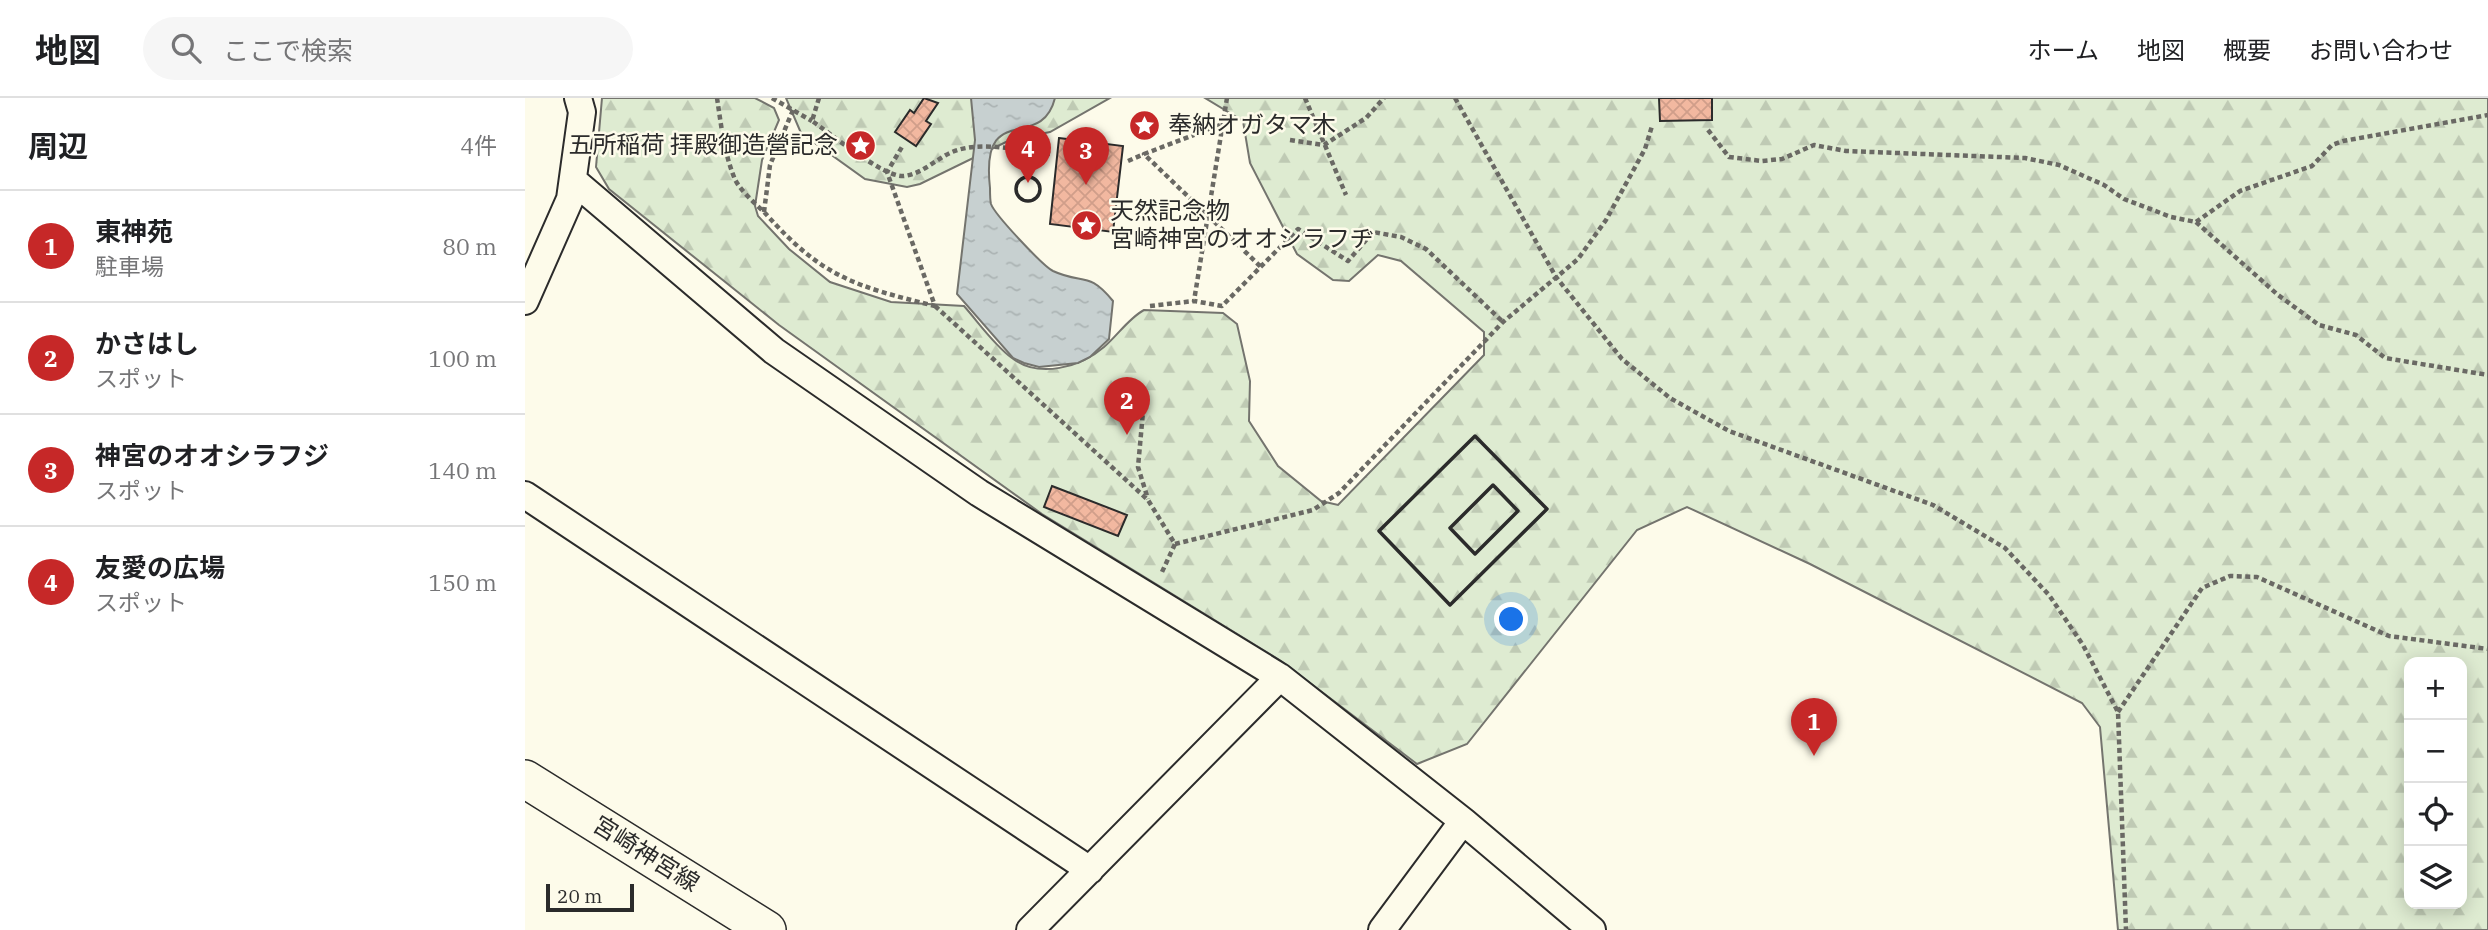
<!DOCTYPE html>
<html lang="ja">
<meta charset="utf-8">
<style>
:root{--surface:#fff;--page:#f6f6f6;--text:#202124;--muted:#757577;--line:#e0e0e0;--accent:#c62828}
body{margin:0;font-family:"IBM Plex Serif","Noto Sans JP",serif;background:var(--page);color:var(--text)}
.controls{position:absolute;right:21px;bottom:21px;display:grid;overflow:hidden;border-radius:14px;box-shadow:0 4px 18px #0003}
.controls button{width:63px;height:63px;display:grid;place-items:center;padding:0;border:0;border-bottom:2px solid var(--line);background:var(--surface);color:var(--text);font:35px sans-serif}
.scale{position:absolute;left:21px;bottom:18px;width:88px;box-sizing:border-box;padding-left:7px;border:4px solid #2b2b2b;border-top:0;font-size:19px;line-height:24px;white-space:nowrap;color:#2b2b2b;-webkit-text-stroke:5px #fdfbea;paint-order:stroke}
.you{position:absolute;left:987px;top:522px;width:24px;height:24px;margin:-18px;border:5px solid #fff;border-radius:50%;background:#1a73e8;box-shadow:0 0 0 10px #1a73e833}
.badge{display:grid;place-items:center;width:46px;height:46px;border-radius:50%;background:var(--accent);color:#fff;font-size:23px;font-weight:700}
.pin{position:absolute;translate:-50% -58px;filter:drop-shadow(0 2px 4px #0008)}
.pin::after{content:'';position:absolute;top:37px;width:24px;height:21px;background:inherit;clip-path:polygon(0 0,100% 0,50% 100%)}
.list{margin:0;padding:0;list-style:none}
h2{display:flex;justify-content:space-between;align-items:center;height:91px;margin:0;padding:0 28px;font-size:30px}
h2 small{font-size:23px;font-weight:400;color:var(--muted)}
.list li{display:grid;grid-template-columns:46px 1fr auto;gap:21px;align-items:center;box-sizing:border-box;height:112px;padding:0 28px;border-top:2px solid var(--line)}
.list b{display:block;font-size:26px;white-space:nowrap}
.list p{margin:0;font-size:23px;white-space:nowrap;color:var(--muted)}
.list em{font-size:23px;font-style:normal;color:var(--muted)}
.icon{flex:none;width:38px;height:38px;fill:none;stroke:currentColor;stroke-width:2;stroke-linecap:round;stroke-linejoin:round}
.map{position:relative;flex:none;width:1963px;height:832px;overflow:hidden}
header{display:flex;align-items:center;gap:42px;box-sizing:border-box;height:98px;padding:0 35px;background:var(--surface);border-bottom:2px solid var(--line)}
header strong{font-size:33px}
nav{display:flex;gap:38px;margin-inline-start:auto;font-size:24px}
.search{width:490px;height:63px;background:var(--page);display:flex;align-items:center;gap:18px;box-sizing:border-box;padding:0 24px;border-radius:38px;color:var(--muted);font-size:26px}
main{display:flex}
aside{flex:1;background:var(--surface)}
.map>svg:first-child{display:block}
.forest{fill:url(#forest-firs);stroke:#74746e;stroke-width:2;fill-rule:evenodd}
.water{fill:url(#water-ripples);stroke:#74746e;stroke-width:2}
.building{fill:url(#building-cross-hatch);stroke:#2b2b2b;stroke-width:2}
.lines{fill:none;stroke-linecap:round;stroke-linejoin:round}
.minor-casing{stroke:#2b2b2b;stroke-width:30}
.secondary-casing{stroke:#2b2b2b;stroke-width:40}
.path{stroke:#6a6964;stroke-width:4.5;stroke-dasharray:5 3.5;stroke-linecap:butt}
.minor{stroke:#fdfbea;stroke-width:26}
.secondary{stroke:#fdfbea;stroke-width:37}
.wall{stroke:#2b2b2b;stroke-width:3.5}
.labels{text-anchor:middle;stroke-width:5;stroke-linejoin:round;paint-order:stroke}
.poi-label{font-size:24px;fill:#2b2b2b;stroke:#fdfbea;text-anchor:start}
.street-label{font-size:24px;fill:#2b2b2b;stroke:#fdfbea}
</style>
<header>
<strong>地図</strong>
<div class="search"><svg class="icon" aria-label="search" viewBox="0 0 24 24"><circle cx="10" cy="10" r="6"/><path d="M15 15l6 6"/></svg>ここで検索</div>
<nav><a>ホーム</a><a>地図</a><a>概要</a><a>お問い合わせ</a></nav>
</header>
<main>
<aside>
<h2>周辺<small>4件</small></h2>
<ul class="list">
<li><span class="badge">1</span><div><b>東神苑</b><p>駐車場</p></div><em>80 m</em></li>
<li><span class="badge">2</span><div><b>かさはし</b><p>スポット</p></div><em>100 m</em></li>
<li><span class="badge">3</span><div><b>神宮のオオシラフジ</b><p>スポット</p></div><em>140 m</em></li>
<li><span class="badge">4</span><div><b>友愛の広場</b><p>スポット</p></div><em>150 m</em></li>
</ul>
</aside>
<div class="map">
<svg width="1963" height="832" viewBox="0 0 1963 832">
<defs>
<pattern id="forest-firs" width="22" height="20" patternUnits="userSpaceOnUse" patternTransform="scale(1.75)"><rect width="22" height="20" fill="#deebd1"/><path d="M5 1l3.5 6h-7zM16 11l3.5 6h-7z" fill="#bfcab4"/></pattern>
<pattern id="water-ripples" width="26" height="14" patternUnits="userSpaceOnUse" patternTransform="scale(1.75)"><rect width="26" height="14" fill="#c7d0d0"/><path d="M2 4q2-2 4 0t4 0M15 11q2-2 4 0t4 0" fill="none" stroke="#abb3b3"/></pattern>
<pattern id="building-cross-hatch" width="8" height="8" patternUnits="userSpaceOnUse" patternTransform="scale(1.75)"><rect width="8" height="8" fill="#f2b8a0"/><path d="M0 0l8 8M0 8l8-8" fill="none" stroke="#d09e8a"/></pattern>
</defs>
<rect width="100%" height="100%" fill="#fdfbea"/>
<path class="forest" d="M 77,0 L 230,0 L 249,10 L 254,22 L 237,62 L 230,108 L 233,118 L 264,151 L 305,184 L 366,204 L 439,208 C 454,225 469,247 487,260 C 514,281 556,269 579,249 C 592,238 604,220 619,212 L 698,215 L 712,226 L 725,283 L 724,323 L 753,368 L 796,403 L 813,407 L 959,257 L 959,234 L 876,163 L 853,157 L 824,183 L 808,182 L 772,156 L 725,65 L 718,23 L 680,0 L 1963,0 L 1963,832 L 1593,832 L 1575,629 L 1557,605 L 1285,466 L 1162,409 L 1112,432 L 942,646 L 892,666 L 756,563 L 517,416 L 254,227 L 84,91 L 71,69 ZM 1884,564 L 1937,564 L 1937,806 L 1884,806 Z
M 261,0 L 585,0 L 525,34 L 485,42 L 395,86 L 382,89 L 340,81 L 276,35 Z"/>
<path class="water" d="M 446,0 L 530,0 C 516,56 455,0 465,90 C 465,95 465,102 466,106 C 470,117 518,168 528,173 C 558,187 563,172 588,203 L 584,241 L 565,259 L 553,265 L 514,269 L 499,265 L 488,260 L 432,196 L 450,42 Z"/>
<path class="building" d="M 399,0 L 413,5 L 401,23 L 406,26 L 391,48 L 370,34 L 385,12 L 389,15 Z
M 1134,0 L 1187,0 L 1187,22 L 1135,23 Z
M 534,40 L 598,48 L 588,134 L 525,126 Z
M 527,388 L 602,417 L 593,438 L 519,409 Z"/>
<g class="lines">
<defs>
<path id="minor" d="M 49,83 L 249,253 L 454,395 L 755,579 L 938,723 L 1067,832
M 0,203 L 45,101 L 57,14 L 53,0
M 0,397 L 565,772
M 505,832 L 755,579
M 857,832 L 938,723"/>
<path id="secondary" d="M 0,681 L 242,832"/>
</defs>
<use href="#minor" class="minor-casing"/>
<use href="#secondary" class="secondary-casing"/>
<path class="path" d="M 192,0 C 196,26 199,54 209,79 C 214,92 230,105 240,115 C 297,179 329,188 410,208 L 362,74 L 377,49
M 247,0 L 287,23
M 294,0 L 287,23 C 305,35 359,80 379,78 C 397,76 411,61 427,54 C 456,42 497,53 528,56
M 702,0 L 669,203 L 697,208 L 773,131 L 823,163 L 848,134 L 876,139 L 901,151 L 978,224
M 780,0 L 821,97
M 930,0 L 1031,179 L 1097,261 L 1145,300 L 1204,333 L 1408,407 L 1480,450 L 1524,497 L 1558,547 L 1593,614 L 1601,832
M 695,27 L 619,56 L 736,169
M 1183,32 L 1204,59 L 1237,63 L 1257,61 L 1289,47 L 1321,53 L 1500,60 L 1534,67 L 1579,87 L 1599,101 L 1646,119 L 1671,124 L 1715,93 L 1787,68 L 1807,47 L 1818,43 L 1963,17
M 765,42 L 799,47 L 841,20 L 859,0
M 603,63 L 619,56
M 239,114 L 245,67 L 268,12
M 1671,124 L 1753,197 L 1794,227 L 1831,237 L 1860,260 L 1963,277
M 410,208 L 623,402 L 650,446 L 637,474
M 625,208 L 669,203
M 620,292 L 613,369 L 623,401
M 650,446 L 788,412 L 814,395 L 978,224 L 1053,161 L 1081,122 L 1120,51 L 1127,28
M 1593,614 L 1677,490 L 1705,478 L 1732,479 L 1864,538 L 1963,551"/>
<use href="#minor" class="minor"/>
<use href="#secondary" class="secondary"/>
<path class="wall" d="M491 91a12 12 0 1 1 24 0a12 12 0 1 1-24 0Z
M 950,338 L 1022,411 L 925,507 L 854,433 Z
M 968,387 L 993,413 L 950,456 L 925,430 Z"/>
</g>
<defs>
<symbol id="sight-disc" viewBox="-11 -11 22 22"><circle r="9.5" fill="#c62828" stroke="#fdfbea"/><path d="M0-6L1.8-2.2L6-1.7L2.9 1.2L3.7 5.4L0 3.3L-3.7 5.4L-2.9 1.2L-6-1.7L-1.8-2.2Z" fill="#fff"/></symbol>
</defs>
<g fill-rule="evenodd">
<use href="#sight-disc" x="602" y="10" width="35" height="35"/>
<use href="#sight-disc" x="318" y="30" width="35" height="35"/>
<use href="#sight-disc" x="544" y="110" width="35" height="35"/>
</g>
<g class="labels">
<g class="poi-label">
<text x="643" y="35">奉納オガタマ木</text>
<text x="313" y="55" text-anchor="end">五所稲荷 拝殿御造營記念</text>
<text x="585" y="121">天然記念物<tspan x="585" dy="28">宮崎神宮のオオシラフヂ</tspan></text>
</g>
<g class="street-label">
<text transform="translate(121 756) rotate(32)" y="8">宮崎神宮線</text>
</g>
</g>
</svg>
<div class="controls">
<button>+</button>
<button>−</button>
<button><svg class="icon" aria-label="locate" viewBox="0 0 24 24"><circle cx="12" cy="12" r="6"/><path d="M12 2v4M12 18v4M2 12h4M18 12h4"/></svg></button>
<button><svg class="icon" aria-label="layers" viewBox="0 0 24 24"><path d="M12 4l9 5-9 5-9-5zM3 14l9 5 9-5"/></svg></button>
</div>
<div class="scale">20 m</div>
<div class="you"></div>
<div class="pin badge" style="left:1289px;top:658px">1</div>
<div class="pin badge" style="left:602px;top:337px">2</div>
<div class="pin badge" style="left:561px;top:87px">3</div>
<div class="pin badge" style="left:503px;top:85px">4</div>
</div>
</main>
